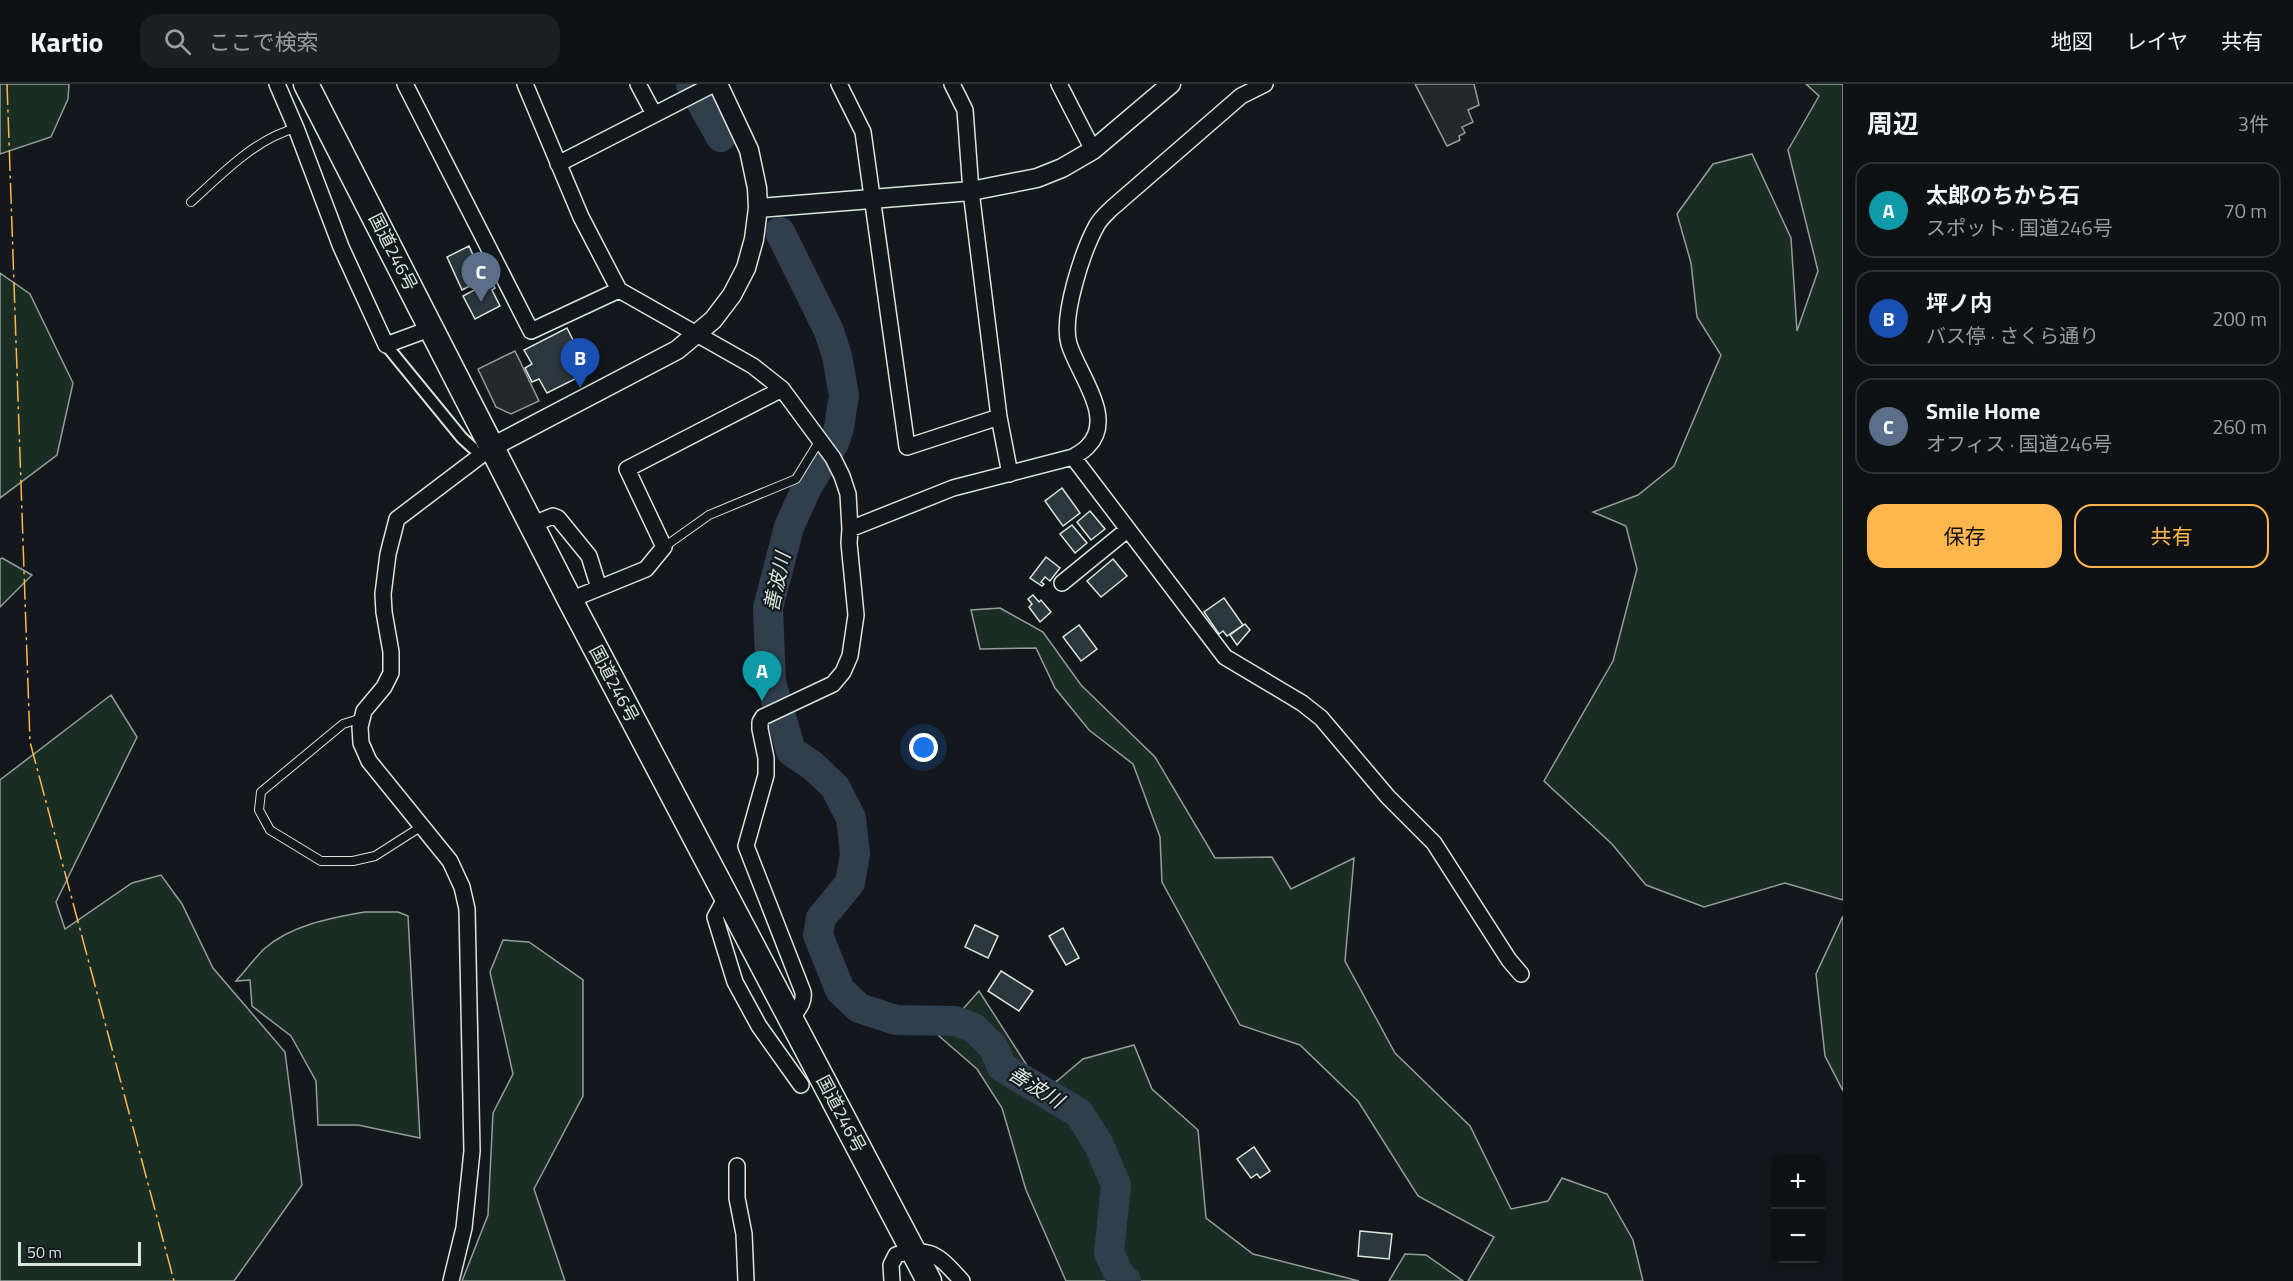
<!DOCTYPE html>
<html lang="ja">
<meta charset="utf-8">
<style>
:root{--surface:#0f1215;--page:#1d2022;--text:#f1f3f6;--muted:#9b9ea0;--line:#2f3234;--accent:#ffb74d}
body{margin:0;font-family:"Titillium Web","Noto Sans JP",sans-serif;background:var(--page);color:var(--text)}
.controls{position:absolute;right:18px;bottom:18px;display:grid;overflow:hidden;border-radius:12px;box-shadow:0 3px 9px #0003}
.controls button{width:54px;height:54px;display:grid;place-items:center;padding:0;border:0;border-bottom:2px solid var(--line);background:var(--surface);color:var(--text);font:30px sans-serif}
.scale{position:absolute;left:18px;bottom:15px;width:123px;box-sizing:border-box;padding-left:6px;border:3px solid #d8e6dc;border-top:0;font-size:16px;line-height:21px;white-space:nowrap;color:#d8e6dc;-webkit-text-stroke:4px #14181c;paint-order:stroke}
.you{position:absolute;left:924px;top:664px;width:21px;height:21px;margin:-15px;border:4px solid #fff;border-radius:50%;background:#1a73e8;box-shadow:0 0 0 9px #1a73e833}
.badge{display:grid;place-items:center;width:39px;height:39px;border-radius:50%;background:var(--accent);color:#fff;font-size:20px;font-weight:700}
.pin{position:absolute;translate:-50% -50px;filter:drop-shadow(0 2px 3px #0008)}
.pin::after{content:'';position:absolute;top:32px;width:21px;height:18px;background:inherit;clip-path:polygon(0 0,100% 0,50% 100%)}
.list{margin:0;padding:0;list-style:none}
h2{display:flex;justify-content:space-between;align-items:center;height:78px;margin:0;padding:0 24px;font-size:26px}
h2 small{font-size:20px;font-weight:400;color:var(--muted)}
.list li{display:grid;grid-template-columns:39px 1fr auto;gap:18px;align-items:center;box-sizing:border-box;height:96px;margin:0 12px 12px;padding:0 12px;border:2px solid var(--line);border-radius:18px}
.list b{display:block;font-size:22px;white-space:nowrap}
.list p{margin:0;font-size:20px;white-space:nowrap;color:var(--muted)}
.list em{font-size:20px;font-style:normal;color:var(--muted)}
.actions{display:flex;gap:12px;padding:18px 24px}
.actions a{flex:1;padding:14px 0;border:2px solid var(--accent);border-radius:18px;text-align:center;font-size:21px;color:var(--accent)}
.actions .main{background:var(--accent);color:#111}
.icon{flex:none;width:33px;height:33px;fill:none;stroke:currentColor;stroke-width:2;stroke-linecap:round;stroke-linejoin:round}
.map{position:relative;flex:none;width:1843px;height:1197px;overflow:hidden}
header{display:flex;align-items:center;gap:36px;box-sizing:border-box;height:84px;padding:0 30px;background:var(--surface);border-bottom:2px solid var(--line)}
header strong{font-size:28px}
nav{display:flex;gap:33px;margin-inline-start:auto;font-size:21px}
.search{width:420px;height:54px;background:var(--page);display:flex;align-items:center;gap:15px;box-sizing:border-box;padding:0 21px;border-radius:18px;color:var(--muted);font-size:22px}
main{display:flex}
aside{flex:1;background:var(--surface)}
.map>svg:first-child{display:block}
.green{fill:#1a2d24;stroke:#939e99;stroke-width:1.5}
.parking{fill:#24282b;stroke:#939e99;stroke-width:1.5}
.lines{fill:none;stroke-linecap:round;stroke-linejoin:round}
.river{stroke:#2f3f4d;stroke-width:30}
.building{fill:#2c363c;stroke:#d8e6dc;stroke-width:1.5}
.service-casing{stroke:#d8e6dc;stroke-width:10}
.pedestrian-casing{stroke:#d8e6dc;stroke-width:14}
.minor-casing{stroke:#d8e6dc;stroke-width:18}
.tertiary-casing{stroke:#d8e6dc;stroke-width:21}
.trunk-casing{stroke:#d8e6dc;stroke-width:27}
.service{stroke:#14181c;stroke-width:8}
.pedestrian{stroke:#14181c;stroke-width:10}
.minor{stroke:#14181c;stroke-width:15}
.tertiary{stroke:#14181c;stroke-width:18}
.trunk{stroke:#14181c;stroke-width:24}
.power{stroke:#ffb74d;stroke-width:1.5;stroke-dasharray:21 4.5 3 4.5;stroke-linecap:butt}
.labels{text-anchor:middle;stroke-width:4.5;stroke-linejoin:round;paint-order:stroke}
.street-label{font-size:18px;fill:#d8e6dc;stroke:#14181c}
.water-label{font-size:20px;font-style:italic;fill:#d8e6dc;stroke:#14181c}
</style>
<header>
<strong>Kartio</strong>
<div class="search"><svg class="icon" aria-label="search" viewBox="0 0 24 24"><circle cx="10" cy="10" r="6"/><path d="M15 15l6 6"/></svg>ここで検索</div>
<nav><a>地図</a><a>レイヤ</a><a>共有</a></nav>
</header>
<main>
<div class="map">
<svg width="1843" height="1197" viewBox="0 0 1843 1197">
<rect width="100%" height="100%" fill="#14181c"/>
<path class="green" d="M 0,0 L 69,0 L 68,15 L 51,53 L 0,70 Z
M 1806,0 L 1843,0 L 1843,816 L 1785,799 L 1704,823 L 1646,801 L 1612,760 L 1544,697 L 1613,577 L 1637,485 L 1626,442 L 1593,428 L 1638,411 L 1674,382 L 1721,271 L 1697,233 L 1691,179 L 1677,130 L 1713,80 L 1752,70 L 1791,154 L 1797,247 L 1818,187 L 1788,66 L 1819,12 Z
M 0,189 L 30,210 L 73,299 L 57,371 L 0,414 Z
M 2,474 L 32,491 L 0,523 L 0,475 Z
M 1000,524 L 1043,548 L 1081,601 L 1155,673 L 1215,774 L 1272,773 L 1291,805 L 1354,774 L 1345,877 L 1395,969 L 1470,1042 L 1511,1125 L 1548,1117 L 1562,1094 L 1607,1110 L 1633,1156 L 1643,1197 L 1468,1197 L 1494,1153 L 1418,1112 L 1358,1017 L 1300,961 L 1240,941 L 1162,798 L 1160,753 L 1133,680 L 1089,646 L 1055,604 L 1036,564 L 980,565 L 971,526 Z
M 111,611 L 137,653 L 56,818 L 65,845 L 132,799 L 161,791 L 182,820 L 213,884 L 285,968 L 302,1101 L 234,1197 L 0,1197 L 0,696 Z
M 365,828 L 398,828 L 408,832 L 420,1054 L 358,1041 L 318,1041 L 316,997 L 291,952 L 252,922 L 250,896 L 236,897 C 245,887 254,875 264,865 C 291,841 331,834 365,828 Z
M 1843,832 L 1843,1007 L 1825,972 L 1816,890 Z
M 503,856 L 529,858 L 583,896 L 583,1012 L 534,1105 L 565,1197 L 462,1197 L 488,1131 L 493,1029 L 513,990 L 490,888 Z
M 979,907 L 1044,1008 L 1083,975 L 1134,961 L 1152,1005 L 1198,1046 L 1206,1134 L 1253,1170 L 1359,1197 L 1066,1197 L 1026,1106 L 1002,1024 L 977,985 L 939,952 Z
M 1405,1170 L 1426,1171 L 1463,1197 L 1389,1197 Z"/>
<path class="parking" d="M 1415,0 L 1474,0 L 1479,21 L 1468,26 L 1473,38 L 1462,43 L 1465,49 L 1459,52 L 1460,56 L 1447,62 Z
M 515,267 L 539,317 L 511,330 L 496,323 L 478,285 Z"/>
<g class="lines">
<path class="river" d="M 691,0 L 721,53
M 780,148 L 829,247 L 837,272 L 844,311 L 839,344 L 834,359 L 807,403 L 789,443 L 768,524 L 771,598 L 791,667 L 813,682 L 835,703 L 851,734 L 855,770 L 850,799 L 821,834 L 818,851 L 840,906 L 859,924 L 896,936 L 955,937 L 974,944 L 993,963 L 1002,983 L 1079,1029 L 1099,1061 L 1116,1101 L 1109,1169 L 1119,1190 L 1126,1197"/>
</g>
<path class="building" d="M 469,162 L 484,195 L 462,206 L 447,173 Z
M 491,197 L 495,204 L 492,206 L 500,222 L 475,235 L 463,212 Z
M 567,244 L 589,288 L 547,309 L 539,295 L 532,298 L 525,284 L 532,280 L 524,266 Z
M 1062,404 L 1080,429 L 1063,442 L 1045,417 Z
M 1090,427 L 1105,445 L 1091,456 L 1077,438 Z
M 1072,441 L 1087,459 L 1075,469 L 1060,450 Z
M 1046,473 L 1060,484 L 1050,497 L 1045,493 L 1041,498 L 1044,500 L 1042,502 L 1030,494 Z
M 1113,475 L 1127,492 L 1101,513 L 1087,497 Z
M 1033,511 L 1039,518 L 1041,516 L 1051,528 L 1040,538 L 1029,523 L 1032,520 L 1028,515 Z
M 1224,514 L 1243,541 L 1227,552 L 1223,547 L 1219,550 L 1204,528 Z
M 1245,540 L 1250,546 L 1237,561 L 1230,551 Z
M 1079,541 L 1097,565 L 1081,577 L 1063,553 Z
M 975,841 L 998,852 L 988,874 L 965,863 Z
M 1063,844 L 1079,874 L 1066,881 L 1049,852 Z
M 1001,887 L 1033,907 L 1019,927 L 988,907 Z
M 1254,1063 L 1270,1087 L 1260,1094 L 1257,1090 L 1251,1094 L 1237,1075 Z
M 1360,1147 L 1392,1150 L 1389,1175 L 1358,1172 Z"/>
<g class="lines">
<defs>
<path id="service" d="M 191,118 C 222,90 255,55 296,44
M 664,463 L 709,431 L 796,395 L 820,356
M 362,634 L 343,640 L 261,708 L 259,726 L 270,746 L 321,777 L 353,777 L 375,772 L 422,742"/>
<path id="pedestrian" d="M 386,261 L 462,354 L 473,364"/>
<path id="minor" d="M 277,0 L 296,44 L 341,163 L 386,261 L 432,244
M 405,0 L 531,247 L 619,206
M 525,0 L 581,133 L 619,206 L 753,282 L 782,305 L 833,374 L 842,392 L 848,410 L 850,445 L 849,459 L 856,531 L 850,572 L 843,588 L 833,600 L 763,633 L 760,638 L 760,645 L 766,674 L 766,691 L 746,762 L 803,908 C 805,919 797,926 791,935
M 638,0 L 654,30
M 839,0 L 863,48 L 907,363 L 999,333
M 952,0 L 965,26 L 971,107 L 999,333 L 1010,390
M 1059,0 L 1093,66
M 558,80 L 714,0
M 1073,373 L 1225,573 L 1302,619 L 1321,634 L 1388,713 L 1434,759 L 1509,876 L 1521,890
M 531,441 L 553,432 L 558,434 L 589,472 L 599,504
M 850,445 L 953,404 L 1073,373 C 1078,370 1084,367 1088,362 C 1116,334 1078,290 1069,260 C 1061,232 1083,166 1097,141 C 1101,134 1107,129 1112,124 L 1241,12 L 1265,0
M 1062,499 L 1127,446
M 570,516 L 646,485 L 664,463 L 627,385 L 782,305
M 726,813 L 715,833 L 735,898 L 759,942 L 801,1001
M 737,1082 L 737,1114 L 744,1150 L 746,1197
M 451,1197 L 464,1144 L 472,1067 L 467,825 L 462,803 L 450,777 L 369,677 L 361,659 L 360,643 L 364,627 L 384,603 L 391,589 L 391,568 L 384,528 L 383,510 L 388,470 L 397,435 L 492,363
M 892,1197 L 891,1181 L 896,1171 C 931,1161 940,1173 962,1197"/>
<path id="tertiary" d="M 758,124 L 971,107 L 1037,94 L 1062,84 L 1093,66 L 1171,0
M 492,363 L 677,266 L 713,236 L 732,211 L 746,184 L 754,155 L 758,124 L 757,104 L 749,66 L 718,0"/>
<path id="trunk" d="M 306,0 L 570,516 L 929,1197"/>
</defs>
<use href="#service" class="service-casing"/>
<use href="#pedestrian" class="pedestrian-casing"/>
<use href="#minor" class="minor-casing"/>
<use href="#tertiary" class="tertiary-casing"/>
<use href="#trunk" class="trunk-casing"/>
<use href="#service" class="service"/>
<use href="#pedestrian" class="pedestrian"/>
<use href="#minor" class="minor"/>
<use href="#tertiary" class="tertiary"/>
<use href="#trunk" class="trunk"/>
<path class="power" d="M 7,0 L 30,658 L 174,1197"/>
</g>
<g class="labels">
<g class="street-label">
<text transform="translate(393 168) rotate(63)" y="6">国道246号</text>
<text transform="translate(614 600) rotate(62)" y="6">国道246号</text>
<text transform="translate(841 1030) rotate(62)" y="6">国道246号</text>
</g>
<g class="water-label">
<text transform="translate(777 498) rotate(-78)" y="7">善波川</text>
<text transform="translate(1036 1003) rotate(32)" y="7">善波川</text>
</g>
</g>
</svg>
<div class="controls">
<button>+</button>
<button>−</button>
</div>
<div class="scale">50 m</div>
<div class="you"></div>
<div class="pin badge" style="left:762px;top:617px;background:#0f9aa8">A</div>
<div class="pin badge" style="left:580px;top:304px;background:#1a4fb4">B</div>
<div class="pin badge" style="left:481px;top:218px;background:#5c6f8a">C</div>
</div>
<aside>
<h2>周辺<small>3件</small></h2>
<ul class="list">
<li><span class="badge" style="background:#0f9aa8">A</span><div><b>太郎のちから石</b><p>スポット · 国道246号</p></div><em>70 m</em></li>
<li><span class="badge" style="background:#1a4fb4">B</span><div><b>坪ノ内</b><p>バス停 · さくら通り</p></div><em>200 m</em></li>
<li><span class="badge" style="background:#5c6f8a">C</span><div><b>Smile Home</b><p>オフィス · 国道246号</p></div><em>260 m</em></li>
</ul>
<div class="actions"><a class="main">保存</a><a>共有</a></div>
</aside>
</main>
